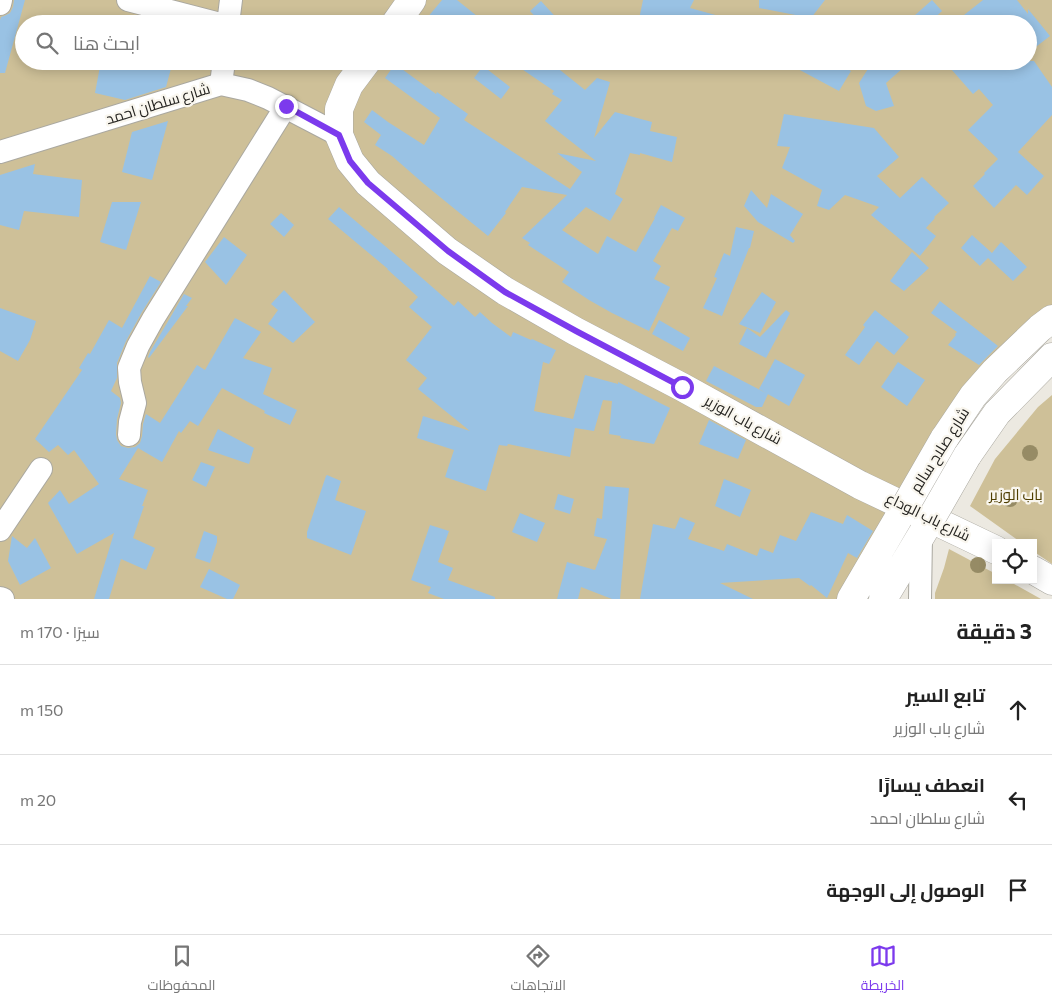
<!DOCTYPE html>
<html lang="ar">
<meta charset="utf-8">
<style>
:root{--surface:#fff;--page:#f2f2f2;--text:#222;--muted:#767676;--line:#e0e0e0;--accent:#7c3aed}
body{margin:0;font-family:Commissioner,Cairo,sans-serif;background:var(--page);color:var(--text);direction:rtl}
.controls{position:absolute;right:15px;bottom:15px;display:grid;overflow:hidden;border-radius:0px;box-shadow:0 2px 12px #0003}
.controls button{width:45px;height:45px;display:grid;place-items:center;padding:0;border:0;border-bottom:1px solid var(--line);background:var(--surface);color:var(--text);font:25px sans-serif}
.stop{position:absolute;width:15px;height:15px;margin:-11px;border:4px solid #7c3aed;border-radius:50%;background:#fff}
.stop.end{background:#7c3aed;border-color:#fff;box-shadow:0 1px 5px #0008}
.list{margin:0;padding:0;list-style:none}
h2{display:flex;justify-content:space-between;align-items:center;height:65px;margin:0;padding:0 20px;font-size:21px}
h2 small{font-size:16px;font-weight:400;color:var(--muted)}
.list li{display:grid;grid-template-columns:32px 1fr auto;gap:15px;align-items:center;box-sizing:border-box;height:90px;padding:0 20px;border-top:1px solid var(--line)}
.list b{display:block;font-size:19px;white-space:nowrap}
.list p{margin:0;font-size:16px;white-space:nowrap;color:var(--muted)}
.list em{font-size:16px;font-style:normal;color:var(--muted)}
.icon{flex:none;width:28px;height:28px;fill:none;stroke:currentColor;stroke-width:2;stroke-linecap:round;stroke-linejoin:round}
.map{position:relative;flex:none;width:1052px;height:599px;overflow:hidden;direction:ltr}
.search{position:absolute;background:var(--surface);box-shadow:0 2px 12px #0003;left:15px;right:15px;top:15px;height:55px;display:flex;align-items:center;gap:12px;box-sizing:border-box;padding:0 18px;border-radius:28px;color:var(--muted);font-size:19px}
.sheet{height:335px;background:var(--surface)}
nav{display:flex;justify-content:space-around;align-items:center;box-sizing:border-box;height:70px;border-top:1px solid var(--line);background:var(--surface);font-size:14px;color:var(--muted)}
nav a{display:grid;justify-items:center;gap:2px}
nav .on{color:var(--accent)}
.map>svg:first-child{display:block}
.green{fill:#cec098;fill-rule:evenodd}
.building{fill:#99c2e4}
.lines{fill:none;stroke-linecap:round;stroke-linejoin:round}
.street-casing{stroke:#aaa8a0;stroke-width:24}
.secondary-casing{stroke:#aaa8a0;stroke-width:29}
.highway-casing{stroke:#aaa8a0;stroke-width:29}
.street{stroke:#fff;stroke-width:22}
.secondary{stroke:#fff;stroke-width:28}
.highway{stroke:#fff;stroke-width:28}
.highway-bridge-casing{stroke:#aaa8a0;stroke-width:29;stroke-linecap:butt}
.highway-bridge{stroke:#fff;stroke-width:28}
.tree{fill:#968b65}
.route{stroke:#7c3aed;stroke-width:6}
.labels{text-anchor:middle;stroke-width:4.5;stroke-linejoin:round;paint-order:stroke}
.street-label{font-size:15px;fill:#252421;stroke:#f9f6ee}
.park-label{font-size:15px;fill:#4f3e00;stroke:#f9f6ee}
</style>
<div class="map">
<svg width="1052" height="599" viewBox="0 0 1052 599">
<rect width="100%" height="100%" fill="#ece9e1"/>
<path class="green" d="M 0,0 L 1052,0 L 1052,320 L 939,435 L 837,599 L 0,599 ZM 24,24 L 1028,24 L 1028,61 L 24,61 Z
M 1052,395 L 1052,564 L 1033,551 L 1033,543 L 1022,543 L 970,506 L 995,459 L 1038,407 Z
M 949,549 L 996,574 L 996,580 L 1007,580 L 1041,599 L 935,599 L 935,593 L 944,568 Z"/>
<path class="building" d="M 14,0 L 25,0 L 5,73 L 0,73 L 0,20 L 1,17 L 4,16 L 10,13 L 13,7 Z
M 442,0 L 457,0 L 487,24 L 422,24 Z
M 643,0 L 694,0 L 690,8 L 730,19 L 729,24 L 638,24 Z
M 759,0 L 825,0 L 811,18 L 759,8 Z
M 932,0 L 942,11 L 928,24 L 905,24 Z
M 983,0 L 1017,0 L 1028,14 L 1028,9 L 1050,36 L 1028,53 L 1028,24 L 971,24 L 964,15 Z
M 541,1 L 562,24 L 542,24 L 530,11 Z
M 101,61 L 173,61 L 166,87 L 125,100 L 95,93 Z
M 510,61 L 546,61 L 555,66 L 585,90 L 597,78 L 610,82 L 594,138 L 615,112 L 652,122 L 650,131 L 677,137 L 672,162 L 640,153 L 640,155 L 630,153 L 615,194 L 623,199 L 610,221 L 586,207 L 562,230 L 598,254 L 607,236 L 636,252 L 655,218 L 654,218 L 661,205 L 685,218 L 678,231 L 672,228 L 653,261 L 661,266 L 654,279 L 670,287 L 649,331 L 612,313 L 589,300 L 562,282 L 569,272 L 528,245 L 530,243 L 522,238 L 567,195 L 522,187 L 505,212 L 506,213 L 488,236 L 424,184 L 392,156 L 375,145 L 381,135 L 364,122 L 372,110 L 388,122 L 424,145 L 440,118 L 385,78 L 395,64 L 436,94 L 437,92 L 468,114 L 464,120 L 570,189 L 582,172 L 557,153 L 596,161 L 545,121 L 562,100 L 552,94 L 554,91 Z
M 783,61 L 833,61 L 851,71 L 839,91 Z
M 873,61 L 911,61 L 886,83 L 894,106 L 876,111 L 866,106 L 859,83 Z
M 944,61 L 1034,61 L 1052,87 L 1052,115 L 1018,152 L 1044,176 L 1027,195 L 1016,185 L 994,208 L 973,186 L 985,174 L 984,173 L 998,159 L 968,130 L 993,105 L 979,89 L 973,94 Z
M 483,66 L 510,87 L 501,99 L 474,78 Z
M 784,114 L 874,128 L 899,157 L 877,176 L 900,198 L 922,177 L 949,203 L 934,217 L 935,218 L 926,228 L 936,236 L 920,256 L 871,215 L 879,207 L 845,195 L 829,210 L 817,206 L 822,190 L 782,168 L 790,147 L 777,146 Z
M 168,121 L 152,180 L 122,172 L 132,132 Z
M 35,164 L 33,174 L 82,180 L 79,217 L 24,211 L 19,230 L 0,225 L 0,175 Z
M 751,190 L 767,208 L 771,194 L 803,214 L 790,235 L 795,241 L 793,243 L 758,222 L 744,206 Z
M 112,202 L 141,202 L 126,250 L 100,242 Z
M 339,207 L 398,257 L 454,306 L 458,301 L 475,317 L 480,312 L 492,323 L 511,337 L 513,332 L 531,340 L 532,339 L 556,350 L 549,364 L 543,362 L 534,411 L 573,419 L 585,375 L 618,384 L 618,382 L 670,408 L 654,444 L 620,438 L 621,436 L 609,434 L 612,401 L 603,400 L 594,431 L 575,428 L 570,457 L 508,444 L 507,446 L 499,445 L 486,491 L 445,477 L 454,450 L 417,438 L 423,416 L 470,431 L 418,389 L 427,378 L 406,360 L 432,327 L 409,307 L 418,297 L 387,269 L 388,269 L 328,219 Z
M 281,213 L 294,225 L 284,237 L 270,224 Z
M 736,227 L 754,231 L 750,248 L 749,248 L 722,316 L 703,308 L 717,278 L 714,277 L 724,253 L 730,256 Z
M 972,235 L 992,253 L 1001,242 L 1027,267 L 1013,281 L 988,258 L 980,266 L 961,248 Z
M 224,237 L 247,255 L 226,285 L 205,262 Z
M 912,252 L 929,268 L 904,291 L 890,281 Z
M 150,276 L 161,282 L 142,312 L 126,341 L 117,363 L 117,378 L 111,391 L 120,398 L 121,403 L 117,419 L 116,434 L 117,440 L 121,446 L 128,448 L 135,447 L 140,443 L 142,436 L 143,424 L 146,414 L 160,423 L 197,365 L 205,370 L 235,318 L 261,332 L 243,358 L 272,368 L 263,394 L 297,410 L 290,425 L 264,413 L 265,411 L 222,388 L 198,426 L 190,421 L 181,433 L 179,431 L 162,462 L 138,448 L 119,479 L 148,490 L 142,506 L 144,506 L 133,538 L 155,548 L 146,570 L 121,559 L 109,599 L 94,599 L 114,533 L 77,554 L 48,503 L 60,490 L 69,504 L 99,484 L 74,450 L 68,455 L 58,445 L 49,452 L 35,439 L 82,370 L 79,368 L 88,353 L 90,354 L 109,320 L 122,328 Z
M 284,290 L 315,322 L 293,343 L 268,324 L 278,310 L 271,304 Z
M 762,292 L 776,302 L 760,333 L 739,324 Z
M 184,294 L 192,298 L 186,306 L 188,306 L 149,358 L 148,357 L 150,352 Z
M 940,301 L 998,346 L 979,365 L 948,345 L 956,335 L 955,334 L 957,332 L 931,313 Z
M 0,308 L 36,321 L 30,340 L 18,361 L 0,351 Z
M 786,310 L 790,313 L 766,358 L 739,344 L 747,328 L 760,337 Z
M 875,310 L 909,337 L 894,355 L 877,341 L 859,365 L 845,355 L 865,327 L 863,325 Z
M 659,320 L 690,338 L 683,351 L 652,334 Z
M 775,359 L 805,375 L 789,406 L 759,389 Z
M 898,362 L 925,380 L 907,406 L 881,387 Z
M 714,366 L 768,394 L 762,407 L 756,407 L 706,381 Z
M 709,420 L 746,440 L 738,459 L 699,444 Z
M 218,429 L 254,448 L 249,464 L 208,450 Z
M 201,462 L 215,467 L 206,487 L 192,480 Z
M 327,475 L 341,481 L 335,500 L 366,511 L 351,555 L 307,538 L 307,532 L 326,476 Z
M 724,479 L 751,490 L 740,517 L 715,506 Z
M 605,486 L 629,488 L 620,599 L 612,599 L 581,587 L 578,599 L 557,599 L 567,562 L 595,570 L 607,539 L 594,536 L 597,518 L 602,519 Z
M 558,494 L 574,499 L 570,514 L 554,509 Z
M 811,512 L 843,524 L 847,515 L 873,531 L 857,558 L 848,553 L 827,598 L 811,585 L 810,586 L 799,578 L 720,583 L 753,599 L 640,599 L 653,524 L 675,529 L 680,517 L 695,523 L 688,539 L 724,551 L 727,544 L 757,556 L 760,548 L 773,553 L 780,535 L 796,541 Z
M 520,513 L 545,523 L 537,542 L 512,532 Z
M 430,525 L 449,531 L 438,562 L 453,568 L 448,580 L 495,597 L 495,599 L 444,599 L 428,593 L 431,587 L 411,580 Z
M 204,531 L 217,536 L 217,542 L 210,563 L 195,558 Z
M 12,536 L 27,548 L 35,538 L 51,568 L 20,585 L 8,561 Z
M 209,569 L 240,585 L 233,599 L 227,599 L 200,587 Z"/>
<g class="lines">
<defs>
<path id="street" d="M 128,0 L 220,24
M 0,4 L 1,0
M 228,24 L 231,0
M 221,84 L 224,61
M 0,152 L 221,84 L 248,90 L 268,98 L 339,135
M 129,435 L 130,422 L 135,403 L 130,382 L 129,368 L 138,346 L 153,319 L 286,106
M 0,530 L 41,469
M 0,598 L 3,599
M 920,599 L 921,536"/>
<path id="secondary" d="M 395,24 L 412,0
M 367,61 L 349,85 L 339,109 L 339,135 L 350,161 L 368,183 L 447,251 L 505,291 L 575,331 L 682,387 L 860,485 L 996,550
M 1033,570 L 1052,581"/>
<path id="highway" d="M 944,439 L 973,396 L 995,371 L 1040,328 L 1052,319
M 967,456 L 997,413 L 1052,357
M 851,599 L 902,512
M 883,599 L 928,524"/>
</defs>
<use href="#street" class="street-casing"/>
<use href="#secondary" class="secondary-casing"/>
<use href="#highway" class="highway-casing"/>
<use href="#street" class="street"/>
<use href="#secondary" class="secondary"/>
<use href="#highway" class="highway"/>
<defs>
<path id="highway-bridge" d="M 902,512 L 944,439
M 928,524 L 967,456"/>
</defs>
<use href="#highway-bridge" class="highway-bridge-casing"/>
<use href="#highway-bridge" class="highway-bridge"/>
</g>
<g class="tree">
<circle cx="1030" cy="453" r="8"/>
<circle cx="1010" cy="499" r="8"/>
<circle cx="978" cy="565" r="8"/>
</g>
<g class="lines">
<path class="route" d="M 286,106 L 339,135 L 350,161 L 368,183 L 448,251 L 505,292 L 576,331 L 682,387"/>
</g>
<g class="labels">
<g class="street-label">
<text transform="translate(158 104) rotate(-17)" y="5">شارع سلطان احمد</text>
<text transform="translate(743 420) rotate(29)" y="5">شارع باب الوزير</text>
<text transform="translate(940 450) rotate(-58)" y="5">شارع صلاح سالم</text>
<text transform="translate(928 517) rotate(26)" y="5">شارع باب الوداع</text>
</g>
<g class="park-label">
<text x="1016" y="500">باب الوزير</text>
</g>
</g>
</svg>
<div class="controls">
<button><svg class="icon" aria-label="locate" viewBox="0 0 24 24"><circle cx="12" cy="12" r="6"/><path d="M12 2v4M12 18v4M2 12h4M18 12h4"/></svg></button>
</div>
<div class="stop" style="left:682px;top:387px"></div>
<div class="stop end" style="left:286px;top:106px"></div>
<div class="search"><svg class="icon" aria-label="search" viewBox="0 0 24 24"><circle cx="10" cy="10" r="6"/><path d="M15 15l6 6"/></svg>ابحث هنا</div>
</div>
<section class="sheet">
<h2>3 دقيقة<small>سيرًا · 170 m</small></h2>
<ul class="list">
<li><svg class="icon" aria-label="ahead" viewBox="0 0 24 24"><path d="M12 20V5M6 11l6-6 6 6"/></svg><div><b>تابع السير</b><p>شارع باب الوزير</p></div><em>150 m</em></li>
<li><svg class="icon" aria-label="left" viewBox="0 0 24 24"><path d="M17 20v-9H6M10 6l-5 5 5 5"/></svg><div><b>انعطف يسارًا</b><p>شارع سلطان احمد</p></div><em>20 m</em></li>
<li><svg class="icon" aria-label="arrive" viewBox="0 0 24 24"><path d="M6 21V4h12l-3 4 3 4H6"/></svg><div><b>الوصول إلى الوجهة</b></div></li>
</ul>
</section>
<nav>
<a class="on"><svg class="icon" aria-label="map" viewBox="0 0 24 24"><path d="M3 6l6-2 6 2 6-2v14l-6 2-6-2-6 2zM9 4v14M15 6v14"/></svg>الخريطة</a>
<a><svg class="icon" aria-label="directions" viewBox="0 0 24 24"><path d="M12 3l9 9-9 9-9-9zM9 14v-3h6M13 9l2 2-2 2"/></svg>الاتجاهات</a>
<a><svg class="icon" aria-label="saved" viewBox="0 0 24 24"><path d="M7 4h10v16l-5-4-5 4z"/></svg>المحفوظات</a>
</nav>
